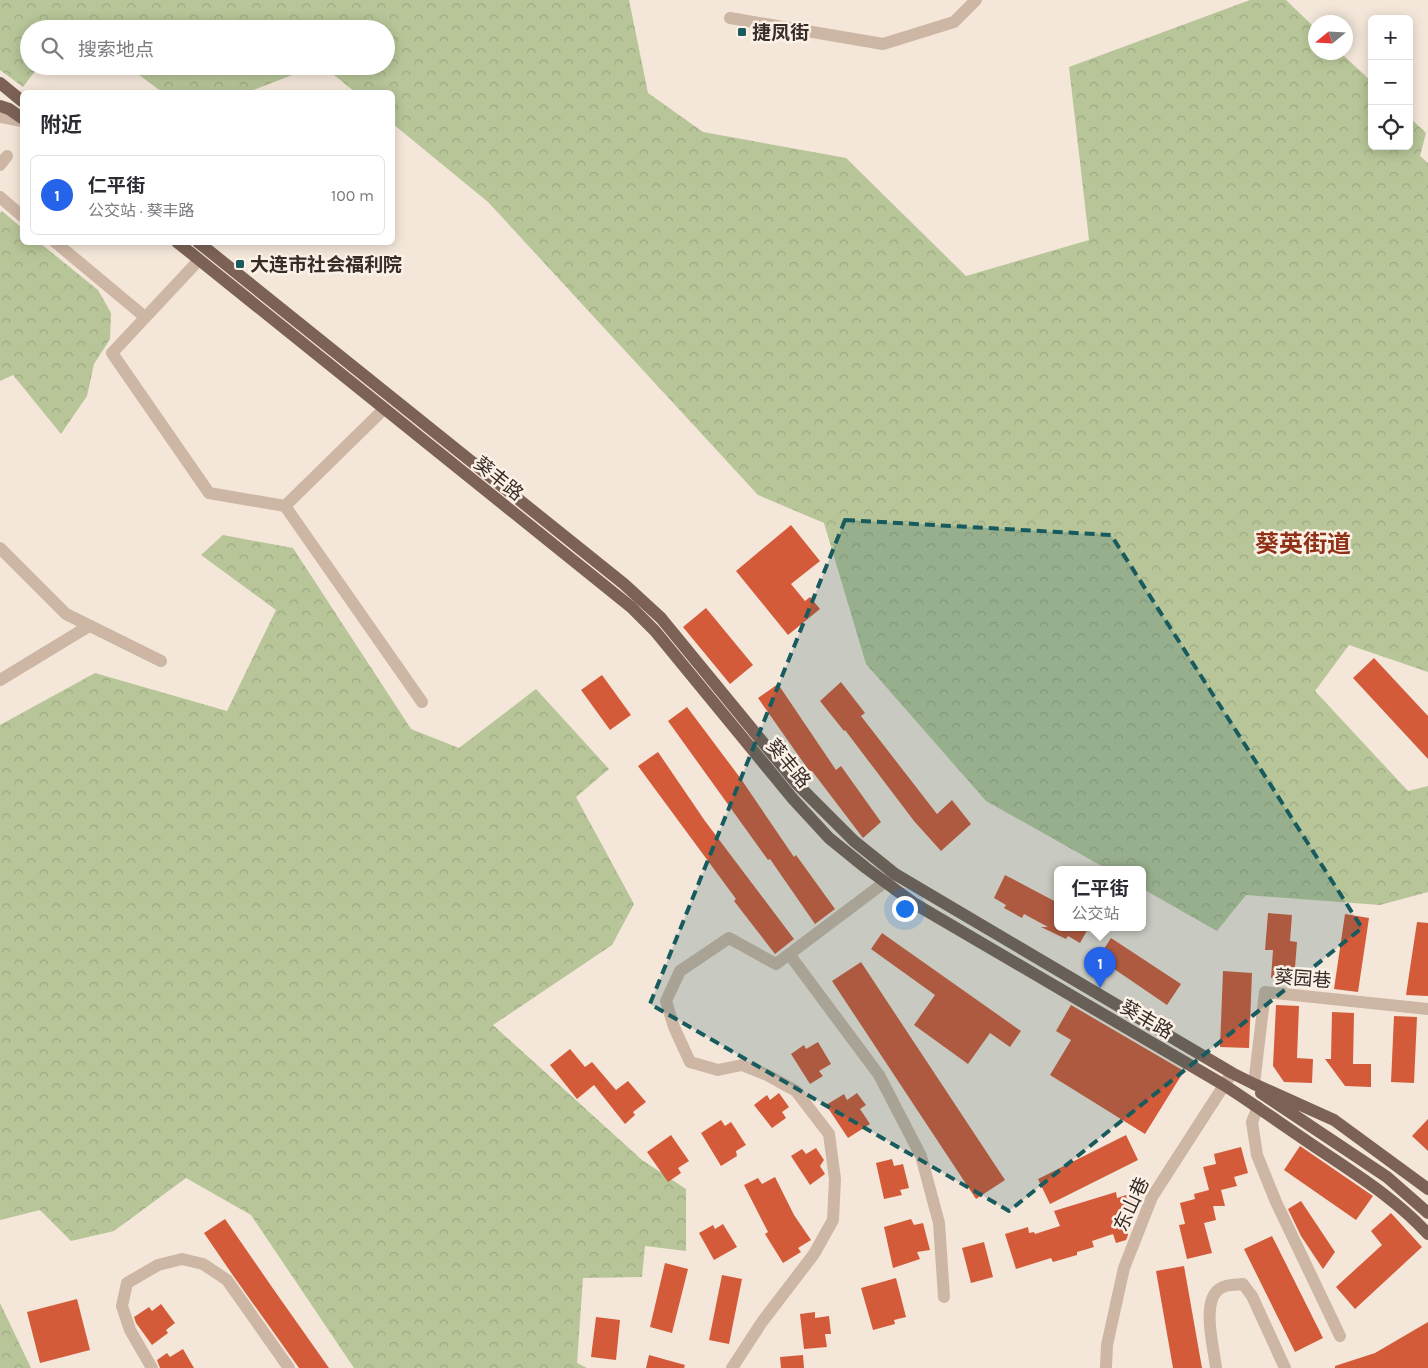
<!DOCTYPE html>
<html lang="zh">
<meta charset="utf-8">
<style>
:root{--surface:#fff;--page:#f2f2f3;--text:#2b2b33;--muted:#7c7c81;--line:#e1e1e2;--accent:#2563eb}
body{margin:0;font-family:Karla,"Noto Sans SC",sans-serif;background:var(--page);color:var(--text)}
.controls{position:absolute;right:15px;top:15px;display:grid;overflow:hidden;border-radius:8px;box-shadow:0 2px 12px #0003}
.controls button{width:45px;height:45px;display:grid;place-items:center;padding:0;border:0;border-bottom:1px solid var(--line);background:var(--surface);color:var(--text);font:25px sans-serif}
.compass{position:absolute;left:1308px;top:15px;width:45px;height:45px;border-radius:50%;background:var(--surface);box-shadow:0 2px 12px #0003;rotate:252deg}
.you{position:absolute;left:904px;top:908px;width:18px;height:18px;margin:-12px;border:4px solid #fff;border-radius:50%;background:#1a73e8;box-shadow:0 0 0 8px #1a73e833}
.badge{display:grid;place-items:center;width:32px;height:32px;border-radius:50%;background:var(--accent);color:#fff;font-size:16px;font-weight:700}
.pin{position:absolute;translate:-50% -41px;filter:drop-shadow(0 1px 2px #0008)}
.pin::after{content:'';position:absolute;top:26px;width:18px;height:15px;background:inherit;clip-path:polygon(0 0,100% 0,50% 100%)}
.popup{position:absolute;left:1054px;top:866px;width:92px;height:65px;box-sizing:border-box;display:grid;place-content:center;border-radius:8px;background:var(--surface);filter:drop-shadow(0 1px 4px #0005);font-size:16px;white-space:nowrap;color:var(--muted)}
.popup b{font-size:19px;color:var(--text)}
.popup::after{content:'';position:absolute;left:50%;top:100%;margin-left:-10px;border:10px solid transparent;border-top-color:var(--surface)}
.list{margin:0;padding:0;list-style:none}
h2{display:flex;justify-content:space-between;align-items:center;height:65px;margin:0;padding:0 20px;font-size:21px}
h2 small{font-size:16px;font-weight:400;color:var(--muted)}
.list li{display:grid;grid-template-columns:32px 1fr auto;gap:15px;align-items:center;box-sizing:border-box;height:80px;margin:0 10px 10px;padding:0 10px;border:1px solid var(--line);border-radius:8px}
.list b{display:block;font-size:19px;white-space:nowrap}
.list p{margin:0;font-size:16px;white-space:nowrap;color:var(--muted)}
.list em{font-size:16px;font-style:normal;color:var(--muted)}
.icon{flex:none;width:28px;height:28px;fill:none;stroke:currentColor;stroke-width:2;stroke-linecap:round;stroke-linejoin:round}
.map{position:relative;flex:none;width:1428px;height:1368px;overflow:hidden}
.search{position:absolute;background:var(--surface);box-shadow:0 2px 12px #0003;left:20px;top:20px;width:375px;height:55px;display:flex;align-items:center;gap:12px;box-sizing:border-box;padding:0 18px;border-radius:28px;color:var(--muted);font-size:19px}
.panel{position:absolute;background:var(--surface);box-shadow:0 2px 12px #0003;left:20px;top:90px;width:375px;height:155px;border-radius:8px}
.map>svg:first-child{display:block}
.forest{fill:url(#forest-crowns)}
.building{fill:#d35b39}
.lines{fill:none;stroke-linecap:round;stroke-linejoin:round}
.minor{stroke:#ceb6a4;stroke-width:12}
.major{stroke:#7c6256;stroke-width:12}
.marked{fill:#185b5e;fill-opacity:0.2;stroke:#185b5e;stroke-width:4;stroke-dasharray:10 6;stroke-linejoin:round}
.poi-dot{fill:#185b5e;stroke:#fbf1e6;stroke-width:2}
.labels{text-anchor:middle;stroke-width:5;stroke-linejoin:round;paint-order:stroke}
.poi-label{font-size:19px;font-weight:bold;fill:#382c27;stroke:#fbf1e6;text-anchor:start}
.street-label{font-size:19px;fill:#382c27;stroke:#fbf1e6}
.district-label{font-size:24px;font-weight:bold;fill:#903117;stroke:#fbf1e6}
</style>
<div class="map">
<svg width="1428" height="1368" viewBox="0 0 1428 1368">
<defs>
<pattern id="forest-crowns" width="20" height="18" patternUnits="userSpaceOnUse" patternTransform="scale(1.25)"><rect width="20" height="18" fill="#b7c598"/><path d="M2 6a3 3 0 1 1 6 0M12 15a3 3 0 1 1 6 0" fill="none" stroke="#9ea983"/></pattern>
</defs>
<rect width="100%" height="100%" fill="#f4e7da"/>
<path class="forest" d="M 0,0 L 629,0 L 648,93 L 703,132 L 846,158 L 966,276 L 1089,240 L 1069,67 L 1250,0 L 1286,0 L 1315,28 L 1316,52 L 1341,53 L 1372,82 L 1372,146 L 1409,146 L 1409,117 L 1426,133 L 1420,156 L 1428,163 L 1428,672 L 1349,645 L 1315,691 L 1408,791 L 1428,786 L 1428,892 L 1380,905 L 1246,895 L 1217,931 L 1143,889 L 1142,869 L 1107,869 L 986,801 L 866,664 L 824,523 L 758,495 L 488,202 L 393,124 L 392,92 L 355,92 L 323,66 L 386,66 L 386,29 L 29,29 L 29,66 L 39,66 L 23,87 L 0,70 Z
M 127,66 L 316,66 L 248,92 L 162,92 Z
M 2,211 L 22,228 L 22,242 L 40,243 L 98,290 L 111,313 L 110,339 L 94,364 L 87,396 L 61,434 L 13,375 L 0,381 L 0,213 Z
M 223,535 L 293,548 L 411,729 L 459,748 L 536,689 L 609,769 L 576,797 L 634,904 L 612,945 L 493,1025 L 642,1160 L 686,1189 L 686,1251 L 645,1246 L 642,1277 L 583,1278 L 577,1363 L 587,1368 L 354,1368 L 251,1215 L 186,1178 L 114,1231 L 71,1241 L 40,1210 L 0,1220 L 0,725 L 95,673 L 227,711 L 276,610 L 201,555 Z
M 0,1303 L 31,1368 L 0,1368 Z"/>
<path class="building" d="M 791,525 L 820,561 L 791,584 L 805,601 L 810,597 L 820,609 L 788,635 L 736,571 Z
M 706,608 L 753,665 L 730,684 L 683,627 Z
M 1374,658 L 1428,716 L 1428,759 L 1353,678 Z
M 602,675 L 631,715 L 610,730 L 581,690 Z
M 841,682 L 865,713 L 861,716 L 937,814 L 952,800 L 971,824 L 941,851 L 914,821 L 845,730 L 844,731 L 820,701 Z
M 778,684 L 836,770 L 841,766 L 881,822 L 863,838 L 812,771 L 810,772 L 758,698 Z
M 687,707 L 741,779 L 794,857 L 796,855 L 835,909 L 815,924 L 770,859 L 768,860 L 668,721 Z
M 658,752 L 705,821 L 794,939 L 775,954 L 734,901 L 736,899 L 638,766 Z
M 1005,875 L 1058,903 L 1058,927 L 1089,927 L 1080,943 L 1068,936 L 1066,939 L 1041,927 L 1048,927 L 1024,914 L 1022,918 L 1004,908 L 1006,905 L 994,898 Z
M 1268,913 L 1292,915 L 1290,941 L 1297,942 L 1294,980 L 1271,978 L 1273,950 L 1265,950 Z
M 1345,914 L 1369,918 L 1358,992 L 1334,989 Z
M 1417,922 L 1428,923 L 1428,996 L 1406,995 Z
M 882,933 L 1021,1031 L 1010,1047 L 990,1033 L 968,1064 L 914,1025 L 935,995 L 871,949 Z
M 1111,938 L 1181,984 L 1167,1005 L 1098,958 Z
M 861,962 L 1005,1180 L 976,1199 L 832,981 Z
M 1223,971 L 1252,973 L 1249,1048 L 1220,1047 Z
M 1071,1005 L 1184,1071 L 1145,1134 L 1050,1075 L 1071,1040 L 1056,1031 Z
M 1276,1005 L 1299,1006 L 1297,1058 L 1313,1059 L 1312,1083 L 1284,1082 L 1273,1066 Z
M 1332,1012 L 1354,1013 L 1353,1064 L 1371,1064 L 1371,1087 L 1345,1086 L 1325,1059 L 1331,1059 Z
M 1394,1016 L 1417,1017 L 1414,1083 L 1391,1082 Z
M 818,1042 L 831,1064 L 819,1071 L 823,1076 L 810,1084 L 791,1054 L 804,1045 L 806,1049 Z
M 570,1049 L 585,1067 L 592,1062 L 616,1090 L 628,1081 L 646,1102 L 633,1112 L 635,1115 L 625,1124 L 594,1085 L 577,1099 L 550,1065 Z
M 779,1093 L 789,1107 L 782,1112 L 786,1118 L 772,1128 L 754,1105 L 767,1095 L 770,1100 Z
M 857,1093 L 866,1105 L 860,1109 L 870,1124 L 848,1138 L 826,1105 L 844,1094 L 847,1100 Z
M 1428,1119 L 1428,1151 L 1412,1136 Z
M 721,1120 L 725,1126 L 731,1122 L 746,1145 L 736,1151 L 737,1156 L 721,1166 L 701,1133 Z
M 671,1135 L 689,1161 L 678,1168 L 681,1173 L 668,1182 L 647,1152 Z
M 1126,1135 L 1138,1160 L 1050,1204 L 1038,1179 Z
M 1300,1146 L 1373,1196 L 1356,1220 L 1284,1170 Z
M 1241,1147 L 1248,1173 L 1234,1177 L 1237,1186 L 1221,1190 L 1225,1206 L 1213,1206 L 1216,1220 L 1204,1223 L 1212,1253 L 1187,1259 L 1179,1225 L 1185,1224 L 1180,1203 L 1195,1199 L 1194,1194 L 1209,1190 L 1203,1167 L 1216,1164 L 1214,1154 Z
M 816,1148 L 824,1160 L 820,1166 L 825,1174 L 810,1185 L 791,1156 L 802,1149 L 806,1154 Z
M 892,1159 L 894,1166 L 903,1164 L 909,1188 L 900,1190 L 902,1195 L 884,1199 L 876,1163 Z
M 775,1177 L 794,1215 L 811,1240 L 798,1248 L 801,1252 L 783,1263 L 765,1234 L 768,1232 L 744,1185 L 758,1178 L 762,1184 Z
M 1139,1191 L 1142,1200 L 1137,1213 L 1123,1218 L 1128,1235 L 1126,1240 L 1116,1243 L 1113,1234 L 1092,1241 L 1094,1247 L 1077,1252 L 1077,1255 L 1053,1262 L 1051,1258 L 1016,1269 L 1005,1234 L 1028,1227 L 1029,1233 L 1034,1232 L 1035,1234 L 1060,1226 L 1054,1211 L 1116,1192 L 1117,1198 Z
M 1301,1201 L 1335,1252 L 1323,1269 L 1301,1236 L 1288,1209 Z
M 1391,1213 L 1422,1247 L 1355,1309 L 1336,1287 L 1382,1245 L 1371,1231 Z
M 225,1219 L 274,1290 L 329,1368 L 299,1368 L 232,1274 L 204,1233 Z
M 911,1219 L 914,1225 L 923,1223 L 930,1250 L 917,1252 L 920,1259 L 893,1268 L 884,1227 Z
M 723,1224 L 737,1247 L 714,1260 L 699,1233 L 713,1225 L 715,1229 Z
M 1272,1236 L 1323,1338 L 1295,1352 L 1244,1249 Z
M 984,1242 L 993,1277 L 971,1283 L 962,1248 Z
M 665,1263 L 688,1269 L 672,1333 L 650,1327 Z
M 1184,1266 L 1202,1368 L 1173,1368 L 1156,1271 Z
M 722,1275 L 742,1279 L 729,1344 L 709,1340 Z
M 896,1278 L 906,1317 L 894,1320 L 895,1324 L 873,1330 L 861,1288 Z
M 77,1299 L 90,1350 L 40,1363 L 27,1312 Z
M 161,1304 L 175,1323 L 166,1330 L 168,1333 L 152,1345 L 136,1323 L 134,1317 L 149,1307 L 152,1311 Z
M 815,1312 L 815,1318 L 829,1316 L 831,1334 L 825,1334 L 827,1347 L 804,1349 L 800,1314 Z
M 596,1317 L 620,1320 L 616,1360 L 591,1357 Z
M 1428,1322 L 1428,1368 L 1335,1368 L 1335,1366 L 1375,1353 Z
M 183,1349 L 194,1368 L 160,1368 L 157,1360 L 167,1353 L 170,1357 Z
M 649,1355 L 685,1365 L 684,1368 L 646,1368 Z
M 803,1355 L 804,1368 L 781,1368 L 780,1357 Z"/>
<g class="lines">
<path class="minor" d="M 730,18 L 883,44 L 954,22 L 976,0
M 0,117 L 22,121
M 0,165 L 7,156
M 0,197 L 22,216
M 55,242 L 145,317
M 199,260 L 112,353 L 209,493 L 285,506 L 384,409
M 285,506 L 422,702
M 0,548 L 66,614 L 161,661
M 0,680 L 89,626
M 789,954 L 879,1075 L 921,1156 L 939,1223 L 944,1297
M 1254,1084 L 1265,992 L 1428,1009
M 1258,1107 L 1252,1122 L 1257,1155 L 1276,1202 L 1340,1336
M 152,1368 L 130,1330 L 122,1306 L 127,1283 L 158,1265 L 182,1259 L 203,1264 L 227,1280 L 289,1368
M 732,1368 L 762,1322 L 814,1254 L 833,1220 L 835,1179 L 829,1134 L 796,1091 L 767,1075 L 742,1065 L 718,1070 L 690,1062 L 674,1027 L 666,1001 L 680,971 L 729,938 L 776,964 L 893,876
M 1106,1368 L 1107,1345 L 1124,1268 L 1152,1197 L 1230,1076
M 1216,1368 C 1214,1349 1202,1306 1217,1291 C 1224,1284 1234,1285 1243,1284 L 1252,1296 L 1285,1368"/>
<path class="major" d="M 0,83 L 22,101
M 0,106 L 9,109 L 22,118
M 177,242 L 631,607 L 655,631 L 793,799 L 829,838 L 866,868 L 915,904 L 1224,1085 C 1258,1107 1290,1130 1323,1152 C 1360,1177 1398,1201 1428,1234
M 198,242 L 624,584 L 661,618 L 797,784 L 854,841 L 895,874 L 1232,1073 L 1254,1084 L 1334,1120 L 1428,1189
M 1261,1093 L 1387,1177 L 1428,1213"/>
</g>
<path class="marked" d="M 845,520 L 1111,535 L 1362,928 L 1009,1211 L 650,1004 Z"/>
<g class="poi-dot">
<rect x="737" y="27" width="10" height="10" rx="2.5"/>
<rect x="235" y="259" width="10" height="10" rx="2.5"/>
</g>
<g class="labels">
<g class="poi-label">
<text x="752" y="39">捷凤街</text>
<text x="250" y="271">大连市社会福利院</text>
</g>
<g class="street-label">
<text transform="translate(499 478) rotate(39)" y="7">葵丰路</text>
<text transform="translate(789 763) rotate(50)" y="7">葵丰路</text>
<text transform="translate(1303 978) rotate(4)" y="7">葵园巷</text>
<text transform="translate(1147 1019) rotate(30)" y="7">葵丰路</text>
<text transform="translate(1131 1204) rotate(-65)" y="7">东山巷</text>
</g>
<g class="district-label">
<text x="1303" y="552">葵英街道</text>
</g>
</g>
</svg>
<div class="controls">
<button>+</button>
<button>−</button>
<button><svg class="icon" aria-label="locate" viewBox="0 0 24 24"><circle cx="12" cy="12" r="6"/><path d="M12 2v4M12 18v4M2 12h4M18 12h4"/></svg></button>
</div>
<svg class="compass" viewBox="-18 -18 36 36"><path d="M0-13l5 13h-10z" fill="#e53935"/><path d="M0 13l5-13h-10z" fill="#7c7c81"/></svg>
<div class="you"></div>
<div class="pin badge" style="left:1100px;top:988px">1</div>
<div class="popup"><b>仁平街</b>公交站</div>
<div class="search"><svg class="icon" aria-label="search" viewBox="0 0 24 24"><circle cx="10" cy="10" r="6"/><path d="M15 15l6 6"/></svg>搜索地点</div>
<section class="panel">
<h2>附近<small></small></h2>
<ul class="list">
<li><span class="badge">1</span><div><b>仁平街</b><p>公交站 · 葵丰路</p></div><em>100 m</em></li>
</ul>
</section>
</div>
